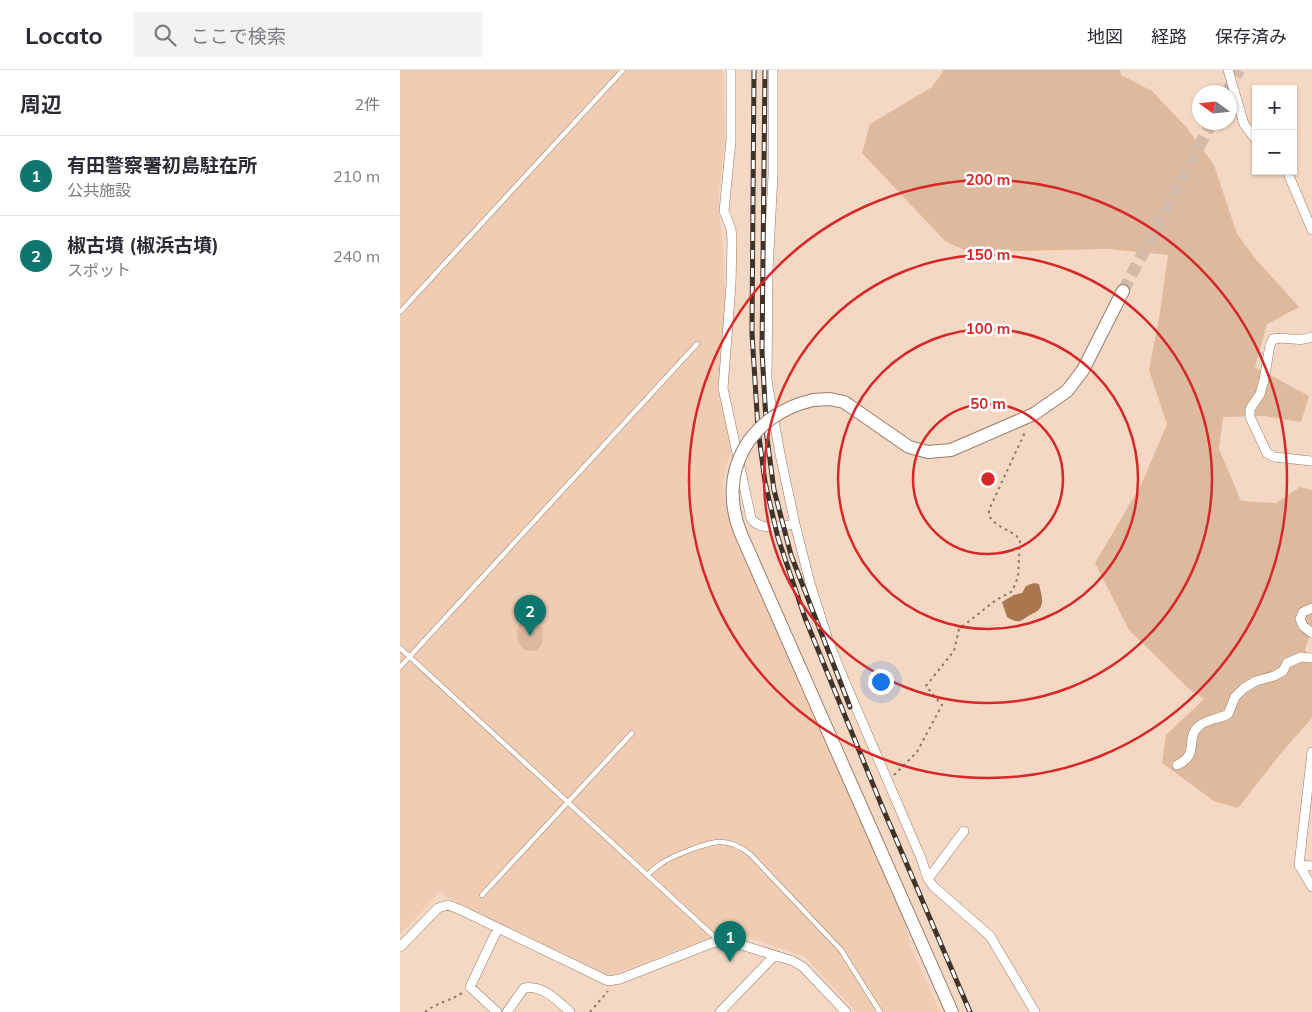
<!DOCTYPE html>
<html lang="ja">
<meta charset="utf-8">
<style>
:root{--surface:#fff;--page:#f2f2f3;--text:#2b2b33;--muted:#7c7c81;--line:#e1e1e2;--accent:#0f766e}
body{margin:0;font-family:Mulish,"Noto Sans JP",sans-serif;background:var(--page);color:var(--text)}
.controls{position:absolute;right:15px;top:15px;display:grid;overflow:hidden;border-radius:0px;box-shadow:0 1px 4px #0004}
.controls button{width:45px;height:45px;display:grid;place-items:center;padding:0;border:0;border-bottom:1px solid var(--line);background:var(--surface);color:var(--text);font:25px sans-serif}
.compass{position:absolute;left:792px;top:15px;width:45px;height:45px;border-radius:50%;background:var(--surface);box-shadow:0 1px 4px #0004;rotate:285deg}
.you{position:absolute;left:480px;top:611px;width:18px;height:18px;margin:-12px;border:4px solid #fff;border-radius:50%;background:#1a73e8;box-shadow:0 0 0 8px #1a73e833}
.badge{display:grid;place-items:center;width:32px;height:32px;border-radius:50%;background:var(--accent);color:#fff;font-size:16px;font-weight:700}
.pin{position:absolute;translate:-50% -41px;filter:drop-shadow(0 1px 2px #0008)}
.pin::after{content:'';position:absolute;top:26px;width:18px;height:15px;background:inherit;clip-path:polygon(0 0,100% 0,50% 100%)}
.list{margin:0;padding:0;list-style:none}
h2{display:flex;justify-content:space-between;align-items:center;height:65px;margin:0;padding:0 20px;font-size:21px}
h2 small{font-size:16px;font-weight:400;color:var(--muted)}
.list li{display:grid;grid-template-columns:32px 1fr auto;gap:15px;align-items:center;box-sizing:border-box;height:80px;padding:0 20px;border-top:1px solid var(--line)}
.list b{display:block;font-size:19px;white-space:nowrap}
.list p{margin:0;font-size:16px;white-space:nowrap;color:var(--muted)}
.list em{font-size:16px;font-style:normal;color:var(--muted)}
.icon{flex:none;width:28px;height:28px;fill:none;stroke:currentColor;stroke-width:2;stroke-linecap:round;stroke-linejoin:round}
.map{position:relative;flex:none;width:912px;height:942px;overflow:hidden}
header{display:flex;align-items:center;gap:30px;box-sizing:border-box;height:70px;padding:0 25px;background:var(--surface);border-bottom:1px solid var(--line)}
header strong{font-size:24px}
nav{display:flex;gap:28px;margin-inline-start:auto;font-size:18px}
.search{width:350px;height:45px;background:var(--page);display:flex;align-items:center;gap:12px;box-sizing:border-box;padding:0 18px;border-radius:0px;color:var(--muted);font-size:19px}
main{display:flex}
aside{flex:1;background:var(--surface)}
.map>svg:first-child{display:block}
.built{fill:#f0ccb2}
.green{fill:#ddb99e}
.water{fill:#aa764d}
.lines{fill:none;stroke-linecap:round;stroke-linejoin:round}
.secondary-tunnel{stroke:#d4baa7;stroke-width:12;stroke-dasharray:12 6;stroke-linecap:butt}
.lane-casing{stroke:#977c69;stroke-width:5.5}
.street-casing{stroke:#977c69;stroke-width:10}
.secondary-casing{stroke:#977c69;stroke-width:14}
.path{stroke:#887566;stroke-width:2;stroke-dasharray:2.5 4;stroke-linecap:butt}
.lane{stroke:#fff;stroke-width:4.5}
.street{stroke:#fff;stroke-width:9}
.secondary{stroke:#fff;stroke-width:12}
.rail-casing{stroke:#403329;stroke-width:5}
.rail{stroke:#fff;stroke-width:3;stroke-dasharray:9;stroke-linecap:butt}
.secondary-bridge-casing{stroke:#977c69;stroke-width:14;stroke-linecap:butt}
.secondary-bridge{stroke:#fff;stroke-width:12}
.ring{fill:none;stroke:#d62828;stroke-width:2.5}
.centre{fill:#d62828;stroke:#fff;stroke-width:2.5}
.ring-label{font-size:15px;text-anchor:middle;font-weight:bold;fill:#d62828;stroke:#fff;stroke-width:5;stroke-linejoin:round;paint-order:stroke}
</style>
<header>
<strong>Locato</strong>
<div class="search"><svg class="icon" aria-label="search" viewBox="0 0 24 24"><circle cx="10" cy="10" r="6"/><path d="M15 15l6 6"/></svg>ここで検索</div>
<nav><a>地図</a><a>経路</a><a>保存済み</a></nav>
</header>
<main>
<aside>
<h2>周辺<small>2件</small></h2>
<ul class="list">
<li><span class="badge">1</span><div><b>有田警察署初島駐在所</b><p>公共施設</p></div><em>210 m</em></li>
<li><span class="badge">2</span><div><b>椒古墳 (椒浜古墳)</b><p>スポット</p></div><em>240 m</em></li>
</ul>
</aside>
<div class="map">
<svg width="912" height="942" viewBox="0 0 912 942">
<rect width="100%" height="100%" fill="#f5d8c3"/>
<path class="built" d="M 0,0 L 323,0 L 325,72 L 319,122 L 319,138 L 323,178 L 325,228 L 319,321 L 331,376 L 331,383 L 325,399 L 323,416 L 326,436 L 403,620 L 502,842 L 510,875 L 540,942 L 456,942 L 405,887 L 329,860 L 213,905 L 208,905 L 39,823 L 0,865 Z"/>
<path class="green" d="M 544,0 L 720,0 L 721,5 L 752,21 L 787,58 L 814,95 L 837,164 L 854,187 L 899,237 L 867,254 L 855,297 L 909,326 L 901,352 L 864,346 L 823,347 L 819,379 L 841,431 L 876,433 L 900,417 L 912,420 L 912,558 L 905,580 L 912,595 L 912,648 L 882,682 L 838,738 L 814,731 L 762,693 L 766,665 L 804,629 L 789,619 L 729,560 L 695,493 L 741,415 L 767,354 L 749,300 L 759,249 L 768,185 L 709,179 L 568,182 L 545,171 L 462,83 L 470,54 L 532,17 Z
M 124,550 L 137,553 L 143,559 L 142,574 L 136,581 L 124,580 C 116,571 113,558 124,550 Z"/>
<path class="water" d="M 634,513 L 639,514 C 640,520 643,527 642,533 C 640,540 638,541 632,544 C 621,549 621,556 607,547 L 602,532 L 614,525 L 622,523 L 626,516 Z"/>
<g class="lines">
<path class="secondary-tunnel" d="M 827,22 L 839,0
M 723,221 L 812,52"/>
<defs>
<path id="lane" d="M 0,242 L 223,0
M 0,578 L 319,871
M 0,597 L 297,274
M 247,805 C 252,801 257,796 262,793 C 272,786 306,773 318,772 C 330,771 341,777 350,784 L 441,880 L 480,942
M 82,825 L 232,663"/>
<path id="street" d="M 331,0 L 331,70 L 324,141 L 331,159 L 332,170 L 331,215 L 323,318 L 351,448 C 359,462 382,456 395,454
M 373,0 L 373,105 L 368,199 L 367,311 L 380,384 L 395,454 L 410,513 L 428,570 L 439,598 L 521,788 L 528,809 L 533,816 L 590,866 L 635,942
M 828,0 L 844,54 L 856,70
M 887,101 L 912,160
M 912,267 C 898,273 887,266 873,269 L 870,275 L 864,310 L 860,324 L 850,339 L 850,347 L 867,383 L 874,387 L 912,391
M 912,538 L 903,542 L 900,549 L 903,556 L 912,563
M 912,682 L 899,795 L 912,817
M 777,695 C 801,684 784,669 799,656 C 807,649 819,649 828,644 L 835,627 L 844,618 L 856,611 L 874,606 L 883,601 L 887,593 L 901,587 L 912,588
M 899,795 L 912,796
M 528,809 L 564,761
M 0,877 L 38,838 L 48,835 L 61,840 L 208,911 L 220,909 L 312,873 L 325,871 L 332,872 L 393,891 L 403,897 L 446,942
M 97,942 L 70,917 L 98,858
M 107,942 L 124,918 C 142,914 157,930 170,942
M 320,942 L 374,886"/>
<path id="secondary" d="M 413,330 L 430,329 L 444,332 L 509,377 L 528,382 L 551,380 L 634,344 L 667,321 L 683,300 L 723,221
M 434,675 L 552,942"/>
</defs>
<use href="#lane" class="lane-casing"/>
<use href="#street" class="street-casing"/>
<use href="#secondary" class="secondary-casing"/>
<path class="path" d="M 494,705 L 517,682 L 542,635 L 526,616 L 554,581 L 559,559 L 596,530 L 611,522 L 614,517 L 618,507 L 620,470 C 613,459 587,456 589,440 L 626,360
M 25,942 C 36,933 50,931 62,923
M 190,942 L 208,921"/>
<use href="#lane" class="lane"/>
<use href="#street" class="street"/>
<use href="#secondary" class="secondary"/>
<defs>
<path id="rail" d="M 354,0 L 352,263 L 358,359 L 365,412 L 378,468 L 405,548 L 481,734 L 570,942
M 365,0 L 362,281 L 367,368 L 374,420 L 391,485 L 450,637"/>
</defs>
<use href="#rail" class="rail-casing"/>
<use href="#rail" class="rail"/>
<defs>
<path id="secondary-bridge" d="M 413,330 C 349,345 316,402 341,464 L 434,675"/>
</defs>
<use href="#secondary-bridge" class="secondary-bridge-casing"/>
<use href="#secondary-bridge" class="secondary-bridge"/>
</g>
<g class="ring">
<circle cx="588" cy="409" r="75"/>
<circle cx="588" cy="409" r="150"/>
<circle cx="588" cy="409" r="224"/>
<circle cx="588" cy="409" r="299"/>
</g>
<circle cx="588" cy="409" r="8" class="centre"/>
<g class="ring-label">
<text x="588" y="115">200 m</text>
<text x="588" y="190">150 m</text>
<text x="588" y="264">100 m</text>
<text x="588" y="339">50 m</text>
</g>
</svg>
<div class="controls">
<button>+</button>
<button>−</button>
</div>
<svg class="compass" viewBox="-18 -18 36 36"><path d="M0-13l5 13h-10z" fill="#e53935"/><path d="M0 13l5-13h-10z" fill="#7c7c81"/></svg>
<div class="you"></div>
<div class="pin badge" style="left:330px;top:892px">1</div>
<div class="pin badge" style="left:130px;top:566px">2</div>
</div>
</main>
